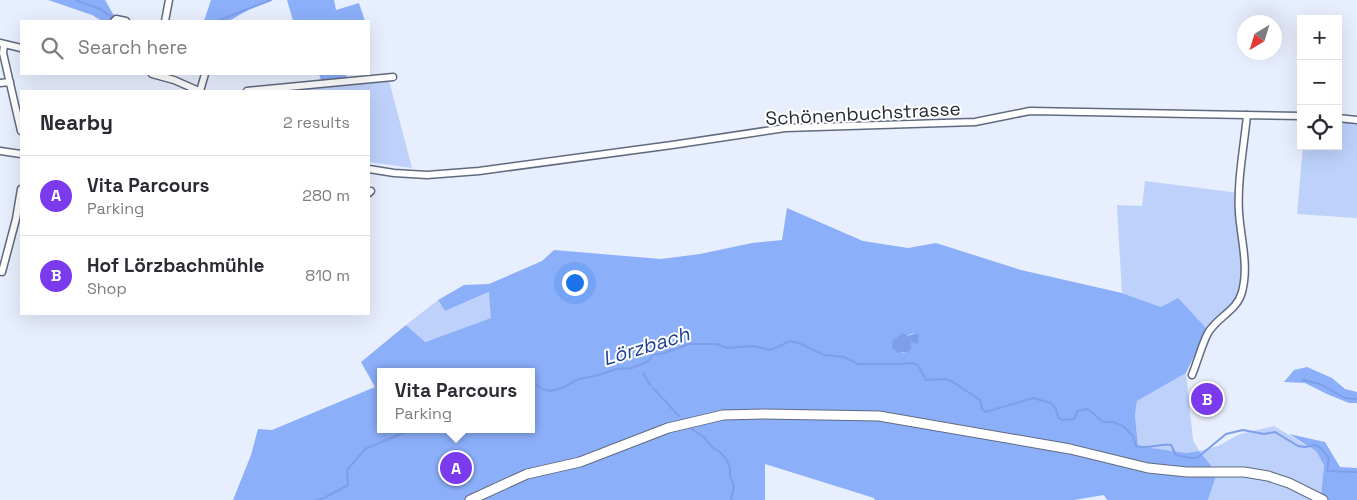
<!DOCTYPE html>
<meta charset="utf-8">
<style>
:root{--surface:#fff;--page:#f7f7f7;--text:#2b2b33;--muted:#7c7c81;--line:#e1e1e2;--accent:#7c3aed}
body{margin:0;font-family:"Space Grotesk",sans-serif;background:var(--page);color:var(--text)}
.controls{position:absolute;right:15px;top:15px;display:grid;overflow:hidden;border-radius:0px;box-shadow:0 5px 20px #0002}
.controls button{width:45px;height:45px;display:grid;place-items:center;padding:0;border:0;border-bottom:1px solid var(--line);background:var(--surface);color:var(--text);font:25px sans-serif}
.compass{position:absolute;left:1237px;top:15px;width:45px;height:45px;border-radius:50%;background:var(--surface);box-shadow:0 5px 20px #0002;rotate:218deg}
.you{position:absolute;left:574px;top:282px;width:18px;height:18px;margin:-12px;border:4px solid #fff;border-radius:50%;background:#1a73e8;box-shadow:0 0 0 8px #1a73e833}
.badge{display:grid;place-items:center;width:32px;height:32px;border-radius:50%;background:var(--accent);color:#fff;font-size:16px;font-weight:700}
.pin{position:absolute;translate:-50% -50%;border:2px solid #fff;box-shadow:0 1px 5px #0006}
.popup{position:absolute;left:377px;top:368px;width:158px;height:65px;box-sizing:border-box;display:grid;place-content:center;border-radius:0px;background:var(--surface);filter:drop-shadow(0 1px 4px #0005);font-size:16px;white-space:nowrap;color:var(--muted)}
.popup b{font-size:19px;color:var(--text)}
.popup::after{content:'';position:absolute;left:50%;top:100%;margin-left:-10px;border:10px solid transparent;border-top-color:var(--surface)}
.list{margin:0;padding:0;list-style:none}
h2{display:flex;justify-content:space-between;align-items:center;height:65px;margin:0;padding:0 20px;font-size:21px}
h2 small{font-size:16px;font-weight:400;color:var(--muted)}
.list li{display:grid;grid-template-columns:32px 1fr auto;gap:15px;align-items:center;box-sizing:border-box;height:80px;padding:0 20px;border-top:1px solid var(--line)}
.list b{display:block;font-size:19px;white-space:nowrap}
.list p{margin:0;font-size:16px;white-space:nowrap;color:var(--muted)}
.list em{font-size:16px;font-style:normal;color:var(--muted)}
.icon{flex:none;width:28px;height:28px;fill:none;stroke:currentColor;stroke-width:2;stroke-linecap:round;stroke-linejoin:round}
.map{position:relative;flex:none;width:1357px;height:500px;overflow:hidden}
.search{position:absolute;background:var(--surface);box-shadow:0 5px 20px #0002;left:20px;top:20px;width:350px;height:55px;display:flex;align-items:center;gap:12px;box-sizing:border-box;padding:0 18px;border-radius:0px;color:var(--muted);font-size:19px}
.panel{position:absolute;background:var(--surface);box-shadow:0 5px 20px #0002;left:20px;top:90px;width:350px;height:225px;border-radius:0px}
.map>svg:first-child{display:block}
.green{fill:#bdd1fa}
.forest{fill:#8caffa;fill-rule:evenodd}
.water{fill:#7d9fe9}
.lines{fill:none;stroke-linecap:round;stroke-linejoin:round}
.stream{stroke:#7d9fe9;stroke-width:2}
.minor-casing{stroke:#606a7f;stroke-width:9}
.major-casing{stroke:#606a7f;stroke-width:11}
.minor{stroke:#fff;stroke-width:6}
.major{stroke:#fff;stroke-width:9}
.labels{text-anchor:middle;stroke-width:4;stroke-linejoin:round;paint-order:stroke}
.street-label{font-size:19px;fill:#252932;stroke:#fff}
.water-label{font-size:20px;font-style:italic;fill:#1e3f93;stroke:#fff}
</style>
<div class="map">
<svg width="1357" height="500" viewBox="0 0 1357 500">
<rect width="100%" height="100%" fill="#e7eefd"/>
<path class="green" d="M 388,77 L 412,168 L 369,162 L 369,91 L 308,91 L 306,85 Z
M 1338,120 L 1357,121 L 1357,218 L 1297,214 L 1303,146 L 1338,146 Z
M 1145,181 L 1239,193 L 1244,270 L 1238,300 L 1207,329 L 1178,299 L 1161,307 L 1122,293 L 1117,205 L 1142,206 Z
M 490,292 L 492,318 L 424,342 L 406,325 L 438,300 L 445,311 Z
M 1186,373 L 1193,440 L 1199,451 L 1218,446 L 1240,434 L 1274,426 L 1316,451 L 1324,465 L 1321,496 L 1327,500 L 1208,500 L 1217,473 L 1187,453 L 1138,446 L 1135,415 L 1137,401 Z"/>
<path class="forest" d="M 48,0 L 105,0 L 116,19 L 114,21 L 102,21 L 92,15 Z
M 211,0 L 270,0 L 255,6 L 229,21 L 204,21 Z
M 287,0 L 334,0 L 336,10 L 359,3 L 365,21 L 293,21 Z
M 319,74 L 346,74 L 348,81 L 322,84 Z
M 787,208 L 863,241 L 908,248 L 936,243 L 1021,270 L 1122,293 L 1161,307 L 1178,298 L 1207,329 L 1186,373 L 1137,401 L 1135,415 L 1138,446 L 1187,453 L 1199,451 L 1217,473 L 1208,500 L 1107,500 L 1104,495 L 1074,500 L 875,500 L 874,498 L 765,464 L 765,500 L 233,500 L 251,455 L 258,429 L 272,430 L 375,387 L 361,362 L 406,325 L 425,342 L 491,318 L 489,292 L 445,311 L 438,300 L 464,285 L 489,284 L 542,261 L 554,250 L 661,259 L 700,254 L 752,243 L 782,240 ZM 916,333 L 913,342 L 911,342 L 911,349 L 904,353 L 898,353 L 906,335 L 908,336 L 911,334 ZM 381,372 L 531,372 L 531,429 L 381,429 Z
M 1307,367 L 1332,378 L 1345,389 L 1357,392 L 1357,403 L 1349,403 L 1329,395 L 1305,383 L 1284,382 L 1294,370 Z
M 1289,434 L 1325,442 L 1340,467 L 1357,468 L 1357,500 L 1327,500 L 1321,496 L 1324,465 L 1316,451 Z"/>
<path class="water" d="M 903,333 L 908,336 L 916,333 L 919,335 L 918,344 L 911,342 L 911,349 L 908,352 L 898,353 L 892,348 L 893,340 Z"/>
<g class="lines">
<path class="stream" d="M 75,0 L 100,9 L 112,17
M 217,21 L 271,0
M 643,373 L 650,385
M 1303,380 L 1320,384 L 1345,398 L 1357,399
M 531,381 L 542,389 L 551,391 L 564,387 L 579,379 L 599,375 L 616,369 L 632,368 L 647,362 L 653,355 L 665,353 L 689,344 L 717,344 L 727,348 L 754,346 L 770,350 L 791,341 L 801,344 L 824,355 L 844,357 L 858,364 L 901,364 L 913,363 L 918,365 L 926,380 L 945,379 L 953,382 L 980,400 L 982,409 L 986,412 L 1033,398 L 1051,403 L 1056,409 L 1058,417 L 1062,420 L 1074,419 L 1078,411 L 1088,409 L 1103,422 L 1113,422 L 1123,426 L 1133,436 L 1136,446 C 1148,450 1159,443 1171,445 L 1176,455 L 1191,458 L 1197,458 L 1226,434 L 1243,430 L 1264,434 L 1275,432 L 1298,446 L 1305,447 L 1315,445 L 1322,449 L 1329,458 L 1327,471 L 1357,472
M 653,388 L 679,416
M 690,428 L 704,437 L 713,448 L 720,452 L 726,459 L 730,468 L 730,476 L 734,486 L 731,500
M 317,500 L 324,498 L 348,485 L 347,470 L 365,449 L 413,429"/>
<defs>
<path id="minor" d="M 114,21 L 116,19 L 126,21
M 165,21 L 169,0
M 0,43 L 21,48
M 4,45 L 3,53 L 21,131
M 152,74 L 174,80 L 199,91
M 0,83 L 10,82
M 200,91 L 205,74
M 247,91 L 393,77
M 1338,118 L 1357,120
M 0,151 L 21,154
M 369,169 L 394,173 L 427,175 L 479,171 L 672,145 L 785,128 L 975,122 L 1030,111 L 1301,116
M 369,193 L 371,191
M 2,272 L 16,219 L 21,189
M 1192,375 C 1197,363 1202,344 1208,333 C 1217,317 1237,311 1242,292 C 1249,266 1241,240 1239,213 C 1237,181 1244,147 1247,115"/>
<path id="major" d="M 470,500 L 527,474 L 580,462 L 668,428 L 723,415 L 764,414 L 879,416 L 1070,449 L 1148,468 L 1187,472 L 1244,472 L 1268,476 L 1289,483 L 1323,500"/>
</defs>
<use href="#minor" class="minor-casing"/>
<use href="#major" class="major-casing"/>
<use href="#minor" class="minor"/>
<use href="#major" class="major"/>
</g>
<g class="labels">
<g class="street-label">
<text transform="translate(863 113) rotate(-3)" y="7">Schönenbuchstrasse</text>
</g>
<g class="water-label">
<text transform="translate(646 346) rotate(-17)" y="7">Lörzbach</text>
</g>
</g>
</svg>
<div class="controls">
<button>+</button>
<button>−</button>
<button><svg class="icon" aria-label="locate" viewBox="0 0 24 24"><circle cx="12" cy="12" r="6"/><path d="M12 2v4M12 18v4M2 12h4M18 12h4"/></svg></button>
</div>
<svg class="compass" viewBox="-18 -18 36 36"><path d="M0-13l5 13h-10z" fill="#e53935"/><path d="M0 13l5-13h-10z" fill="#7c7c81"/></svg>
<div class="you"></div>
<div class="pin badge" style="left:456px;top:468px">A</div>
<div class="popup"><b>Vita Parcours</b>Parking</div>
<div class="pin badge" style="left:1207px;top:399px">B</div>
<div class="search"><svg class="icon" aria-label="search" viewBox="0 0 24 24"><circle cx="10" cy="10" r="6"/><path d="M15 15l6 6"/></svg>Search here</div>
<section class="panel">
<h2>Nearby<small>2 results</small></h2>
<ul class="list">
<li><span class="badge">A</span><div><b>Vita Parcours</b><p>Parking</p></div><em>280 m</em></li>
<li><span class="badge">B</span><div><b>Hof Lörzbachmühle</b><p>Shop</p></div><em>810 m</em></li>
</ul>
</section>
</div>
